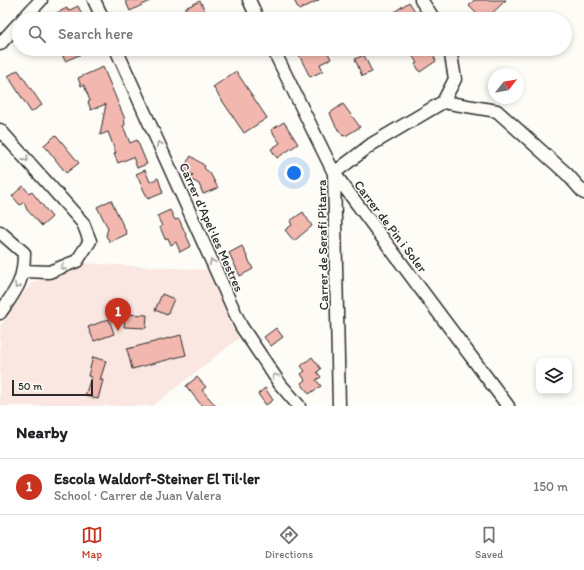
<!DOCTYPE html>
<meta charset="utf-8">
<style>
:root{--surface:#fff;--page:#f6f6f6;--text:#202124;--muted:#757577;--line:#e0e0e0;--accent:#c8321e}
body{margin:0;font-family:Itim,sans-serif;background:var(--page);color:var(--text)}
.controls{position:absolute;right:12px;bottom:12px;display:grid;overflow:hidden;border-radius:8px;box-shadow:0 2px 6px #0003}
.controls button{width:36px;height:36px;display:grid;place-items:center;padding:0;border:0;border-bottom:1px solid var(--line);background:var(--surface);color:var(--text);font:20px sans-serif}
.compass{position:absolute;left:488px;top:68px;width:36px;height:36px;border-radius:50%;background:var(--surface);box-shadow:0 2px 6px #0003;rotate:59deg}
.scale{position:absolute;left:12px;bottom:10px;width:81px;box-sizing:border-box;padding-left:4px;border:2px solid #2b2b2b;border-top:0;font-size:11px;line-height:14px;white-space:nowrap;color:#2b2b2b;-webkit-text-stroke:3px #fdfcf7;paint-order:stroke}
.you{position:absolute;left:294px;top:173px;width:14px;height:14px;margin:-10px;border:3px solid #fff;border-radius:50%;background:#1a73e8;box-shadow:0 0 0 6px #1a73e833}
.badge{display:grid;place-items:center;width:26px;height:26px;border-radius:50%;background:var(--accent);color:#fff;font-size:13px;font-weight:700}
.pin{position:absolute;translate:-50% -33px;filter:drop-shadow(0 1px 2px #0008)}
.pin::after{content:'';position:absolute;top:21px;width:14px;height:12px;background:inherit;clip-path:polygon(0 0,100% 0,50% 100%)}
.list{margin:0;padding:0;list-style:none}
h2{display:flex;justify-content:space-between;align-items:center;height:52px;margin:0;padding:0 16px;font-size:17px}
h2 small{font-size:13px;font-weight:400;color:var(--muted)}
.list li{display:grid;grid-template-columns:26px 1fr auto;gap:12px;align-items:center;box-sizing:border-box;height:56px;padding:0 16px;border-top:1px solid var(--line)}
.list b{display:block;font-size:15px;white-space:nowrap}
.list p{margin:0;font-size:13px;white-space:nowrap;color:var(--muted)}
.list em{font-size:13px;font-style:normal;color:var(--muted)}
.icon{flex:none;width:22px;height:22px;fill:none;stroke:currentColor;stroke-width:2;stroke-linecap:round;stroke-linejoin:round}
.map{position:relative;flex:none;width:584px;height:406px;overflow:hidden}
.search{position:absolute;background:var(--surface);box-shadow:0 2px 6px #0003;left:12px;right:12px;top:12px;height:44px;display:flex;align-items:center;gap:10px;box-sizing:border-box;padding:0 14px;border-radius:22px;color:var(--muted);font-size:15px}
.sheet{height:108px;background:var(--surface)}
nav{display:flex;justify-content:space-around;align-items:center;box-sizing:border-box;height:56px;border-top:1px solid var(--line);background:var(--surface);font-size:11px;color:var(--muted)}
nav a{display:grid;justify-items:center;gap:2px}
nav .on{color:var(--accent)}
.map>svg:first-child{display:block}
.built{fill:#fae7e1}
.building{fill:#f2b7ae;stroke:#2b2b2b}
.lines{fill:none;stroke-linecap:round;stroke-linejoin:round}
.minor-casing{stroke:#2b2b2b;stroke-width:15}
.minor{stroke:#fdfcf7;stroke-width:12}
.oneway{stroke:#9e9e9b}
.labels{text-anchor:middle;stroke-width:3;stroke-linejoin:round;paint-order:stroke}
.street-label{font-size:13px;fill:#2b2b2b;stroke:#fdfcf7}
</style>
<div class="map">
<svg width="584" height="406" viewBox="0 0 584 406">
<rect width="100%" height="100%" fill="#fdfcf7"/>
<filter id="ink" filterUnits="userSpaceOnUse"><feTurbulence type="fractalNoise" baseFrequency=".025" numOctaves="2"/><feDisplacementMap in="SourceGraphic" scale="8" xChannelSelector="R" yChannelSelector="G"/><feConvolveMatrix kernelMatrix="1 2 1 2 8 2 1 2 1" color-interpolation-filters="sRGB"/></filter>
<g filter="url(#ink)">
<path class="built" d="M 83,263 L 207,270 L 239,338 L 153,406 L 0,406 L 0,326 L 31,283 Z"/>
<path class="building" d="M 125,0 L 152,0 L 130,11 Z
M 294,0 L 319,0 L 299,10 Z
M 474,0 L 506,0 L 486,19 L 482,19 L 469,6 Z
M 200,1 L 209,19 L 191,19 L 185,8 Z
M 409,2 L 420,19 L 384,19 Z
M 78,6 L 84,19 L 44,19 L 67,8 L 68,11 Z
M 60,49 L 93,49 L 65,61 Z
M 296,49 L 326,49 L 331,59 L 320,64 L 323,71 L 310,77 Z
M 421,49 L 443,49 L 434,57 L 436,61 L 420,72 L 415,64 L 417,63 L 412,55 Z
M 364,55 L 372,72 L 362,76 L 355,59 Z
M 103,67 L 124,117 L 125,125 L 123,126 L 130,143 L 137,140 L 147,164 L 137,168 L 133,157 L 118,163 L 114,154 L 116,153 L 108,132 L 100,135 L 106,104 L 91,110 L 88,102 L 90,101 L 84,85 L 81,86 L 78,78 Z
M 18,70 L 42,105 L 31,112 L 8,76 Z
M 236,71 L 267,118 L 244,133 L 213,87 Z
M 343,104 L 360,127 L 347,135 L 343,136 L 335,125 L 330,113 Z
M 284,122 L 298,144 L 277,158 L 271,149 L 280,143 L 271,130 Z
M 56,135 L 79,163 L 66,173 L 44,145 Z
M 191,156 L 205,166 L 204,168 L 210,173 L 218,188 L 203,194 L 199,184 L 190,179 L 193,175 L 183,168 Z
M 145,170 L 150,182 L 158,178 L 163,193 L 148,199 L 136,174 Z
M 23,186 L 29,193 L 31,191 L 52,217 L 42,226 L 27,210 L 24,202 L 20,205 L 12,196 Z
M 111,200 L 127,234 L 110,242 L 106,236 L 108,228 L 97,207 Z
M 170,210 L 175,220 L 179,219 L 191,246 L 180,252 L 176,242 L 171,245 L 168,238 L 165,239 L 160,227 L 162,226 L 157,216 Z
M 303,212 L 312,226 L 294,241 L 285,230 L 292,225 L 290,221 Z
M 242,246 L 253,269 L 240,276 L 229,253 Z
M 162,294 L 174,299 L 167,315 L 155,310 Z
M 125,314 L 147,315 L 146,328 L 124,327 Z
M 109,319 L 114,334 L 94,341 L 88,327 Z
M 276,328 L 283,337 L 271,346 L 264,337 Z
M 181,335 L 186,355 L 132,369 L 127,349 Z
M 93,357 L 106,361 L 100,380 L 103,380 L 98,399 L 85,396 L 91,377 L 88,376 Z
M 312,357 L 321,369 L 317,372 L 321,377 L 316,380 L 321,386 L 309,394 L 301,383 L 305,380 L 301,374 L 305,371 L 301,366 Z
M 197,377 L 206,387 L 202,390 L 216,406 L 202,406 L 186,386 Z
M 265,388 L 273,400 L 266,405 L 258,394 Z"/>
<g class="lines">
<defs>
<path id="minor" d="M 94,0 L 103,19
M 249,0 L 258,19
M 421,0 L 434,19
M 23,19 L 41,0
M 0,44 L 19,23
M 116,49 L 241,326 L 280,384 L 299,406
M 273,49 L 334,173 L 508,406
M 443,102 L 497,111 L 567,174 L 584,193
M 0,130 L 83,223 L 90,241 L 77,261 L 49,272 L 24,271
M 0,232 L 24,253 C 24,282 16,290 0,313
M 339,406 L 334,173 L 372,144 L 443,102 L 455,79 L 450,49"/>
</defs>
<use href="#minor" class="minor-casing"/>
<use href="#minor" class="minor"/>
</g>
<defs><path id="oneway-chevron" d="M-2-3.5L2.5 0L-2 3.5" fill="none" stroke-width="1.6" stroke-linecap="round" stroke-linejoin="round"/></defs>
<g class="oneway">
<use href="#oneway-chevron" transform="translate(159 144) rotate(-114)"/>
<use href="#oneway-chevron" transform="translate(26 159) rotate(48)"/>
<use href="#oneway-chevron" transform="translate(212 262) rotate(-114)"/>
<use href="#oneway-chevron" transform="translate(63 267) rotate(159)"/>
<use href="#oneway-chevron" transform="translate(17 286) rotate(119)"/>
<use href="#oneway-chevron" transform="translate(275 376) rotate(-124)"/>
</g>
</g>
<g class="labels">
<g class="street-label">
<text transform="translate(391 226) rotate(53)" y="5">Carrer de Pin i Soler</text>
<text transform="translate(212 227) rotate(66)" y="5">Carrer d'Apel·les Mestres</text>
<text transform="translate(322 245) rotate(-91)" y="5">Carrer de Serafí Pitarra</text>
</g>
</g>
</svg>
<div class="controls">
<button><svg class="icon" aria-label="layers" viewBox="0 0 24 24"><path d="M12 4l9 5-9 5-9-5zM3 14l9 5 9-5"/></svg></button>
</div>
<svg class="compass" viewBox="-18 -18 36 36"><path d="M0-13l5 13h-10z" fill="#e53935"/><path d="M0 13l5-13h-10z" fill="#757577"/></svg>
<div class="scale">50 m</div>
<div class="you"></div>
<div class="pin badge" style="left:118px;top:331px">1</div>
<div class="search"><svg class="icon" aria-label="search" viewBox="0 0 24 24"><circle cx="10" cy="10" r="6"/><path d="M15 15l6 6"/></svg>Search here</div>
</div>
<section class="sheet">
<h2>Nearby<small></small></h2>
<ul class="list">
<li><span class="badge">1</span><div><b>Escola Waldorf-Steiner El Til·ler</b><p>School · Carrer de Juan Valera</p></div><em>150 m</em></li>
</ul>
</section>
<nav>
<a class="on"><svg class="icon" aria-label="map" viewBox="0 0 24 24"><path d="M3 6l6-2 6 2 6-2v14l-6 2-6-2-6 2zM9 4v14M15 6v14"/></svg>Map</a>
<a><svg class="icon" aria-label="directions" viewBox="0 0 24 24"><path d="M12 3l9 9-9 9-9-9zM9 14v-3h6M13 9l2 2-2 2"/></svg>Directions</a>
<a><svg class="icon" aria-label="saved" viewBox="0 0 24 24"><path d="M7 4h10v16l-5-4-5 4z"/></svg>Saved</a>
</nav>
